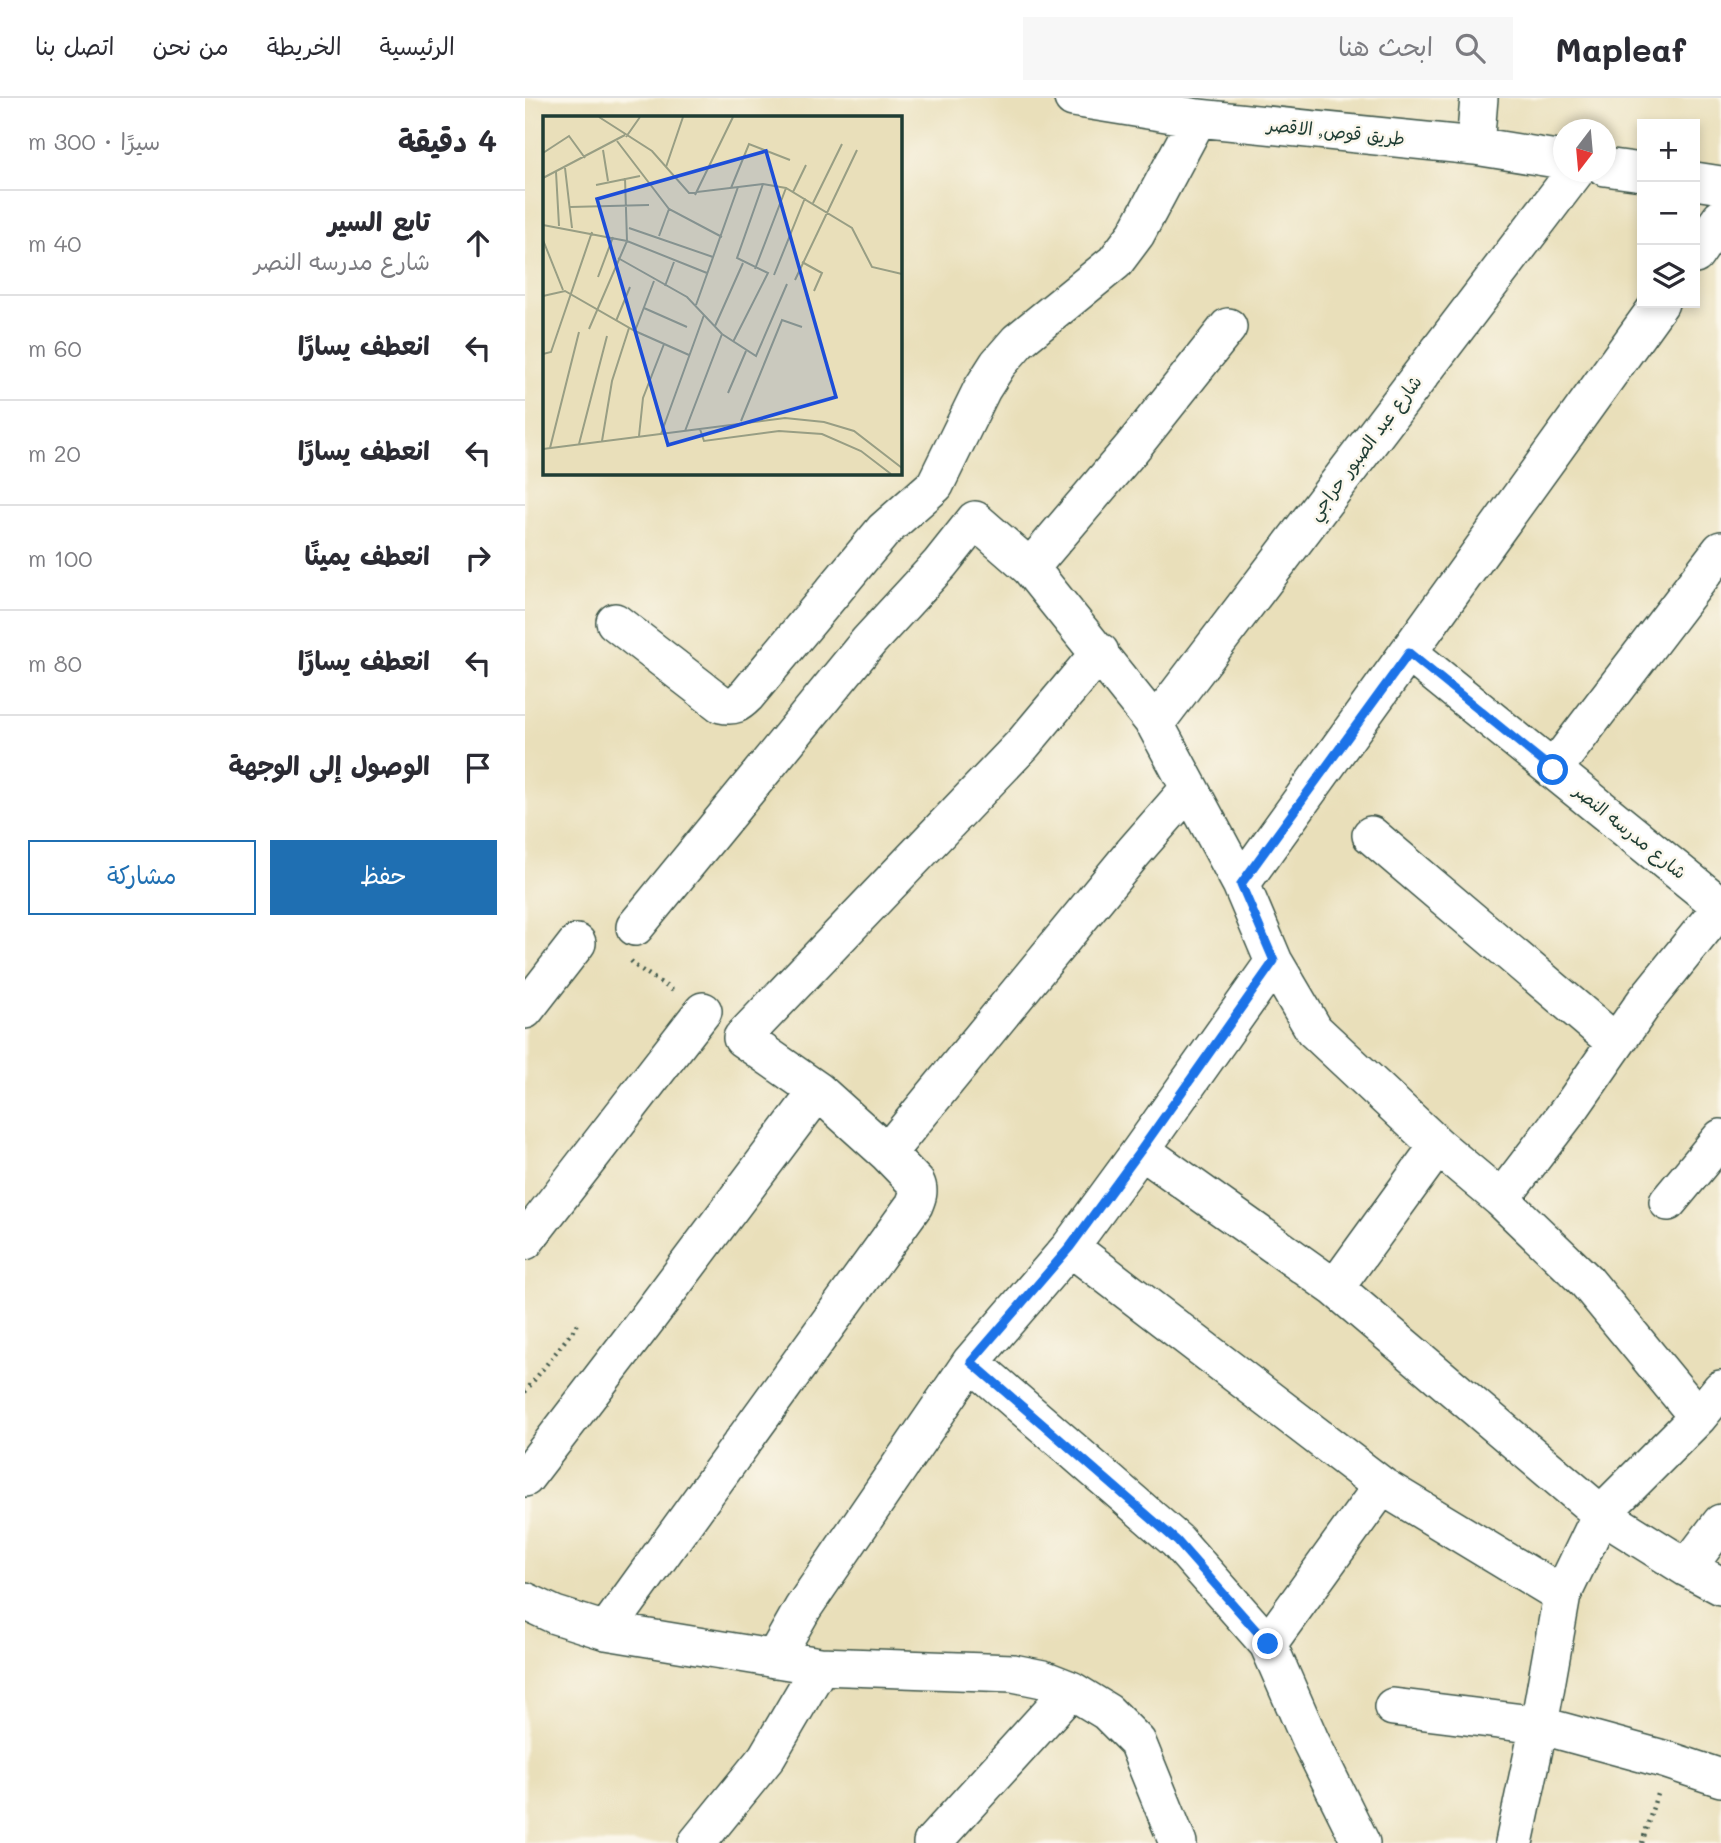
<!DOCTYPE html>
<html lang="ar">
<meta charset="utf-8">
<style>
:root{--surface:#fff;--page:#f7f7f7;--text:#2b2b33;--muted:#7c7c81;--line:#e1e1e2;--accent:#1f6fb2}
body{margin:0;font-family:Mali,"Playpen Sans Arabic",sans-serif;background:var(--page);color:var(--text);direction:rtl}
.controls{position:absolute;right:21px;top:21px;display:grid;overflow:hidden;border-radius:0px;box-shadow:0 4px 10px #0003}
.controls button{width:63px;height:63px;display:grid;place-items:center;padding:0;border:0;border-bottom:2px solid var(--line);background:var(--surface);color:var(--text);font:35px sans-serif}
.compass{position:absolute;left:1028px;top:21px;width:63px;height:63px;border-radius:50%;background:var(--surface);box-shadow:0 4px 10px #0003;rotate:196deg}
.stop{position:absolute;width:21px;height:21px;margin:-16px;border:5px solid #1a73e8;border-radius:50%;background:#fff}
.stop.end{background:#1a73e8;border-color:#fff;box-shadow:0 2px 7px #0008}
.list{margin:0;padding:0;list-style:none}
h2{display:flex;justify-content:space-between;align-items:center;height:91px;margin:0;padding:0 28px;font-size:30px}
h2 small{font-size:23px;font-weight:400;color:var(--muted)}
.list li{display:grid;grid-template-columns:46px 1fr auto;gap:21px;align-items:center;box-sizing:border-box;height:105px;padding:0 28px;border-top:2px solid var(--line)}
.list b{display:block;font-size:26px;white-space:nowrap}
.list p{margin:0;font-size:23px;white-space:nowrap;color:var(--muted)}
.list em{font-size:23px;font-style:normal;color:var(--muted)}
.actions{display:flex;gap:14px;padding:21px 28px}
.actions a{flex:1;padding:16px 0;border:2px solid var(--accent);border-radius:0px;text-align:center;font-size:24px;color:var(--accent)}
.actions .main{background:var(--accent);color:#fff}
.icon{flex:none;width:38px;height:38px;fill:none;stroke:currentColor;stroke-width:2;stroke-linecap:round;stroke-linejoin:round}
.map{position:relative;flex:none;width:1196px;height:1745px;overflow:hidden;direction:ltr}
header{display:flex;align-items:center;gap:42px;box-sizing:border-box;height:98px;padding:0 35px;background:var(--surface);border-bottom:2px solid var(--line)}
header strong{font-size:33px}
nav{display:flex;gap:38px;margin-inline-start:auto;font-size:24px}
.search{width:490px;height:63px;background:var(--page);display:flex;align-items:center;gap:18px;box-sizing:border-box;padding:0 24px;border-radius:0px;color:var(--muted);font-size:26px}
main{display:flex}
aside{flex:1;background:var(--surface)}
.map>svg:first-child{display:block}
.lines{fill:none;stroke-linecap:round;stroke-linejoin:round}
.minor-casing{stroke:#3d5548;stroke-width:40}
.path{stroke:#3d5548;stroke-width:4.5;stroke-dasharray:2 5;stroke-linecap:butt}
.minor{stroke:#fff;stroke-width:37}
.route{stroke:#1a73e8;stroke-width:9}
.labels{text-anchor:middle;stroke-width:5;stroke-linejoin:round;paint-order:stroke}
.street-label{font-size:18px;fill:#1f3d34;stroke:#fbf7ec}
.inset-road{fill:none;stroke:#989e84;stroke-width:2}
.view{fill:#1d4ed8;fill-opacity:0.15;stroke:#1d4ed8;stroke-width:3.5}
.inset-edge{fill:none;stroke:#1f3d34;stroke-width:3.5}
</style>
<header>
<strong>Mapleaf</strong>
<div class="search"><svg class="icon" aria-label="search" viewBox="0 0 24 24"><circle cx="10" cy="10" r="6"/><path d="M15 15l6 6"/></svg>ابحث هنا</div>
<nav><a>الرئيسية</a><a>الخريطة</a><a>من نحن</a><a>اتصل بنا</a></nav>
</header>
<main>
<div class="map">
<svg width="1196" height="1745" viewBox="0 0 1196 1745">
<rect width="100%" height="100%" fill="#fbf7ec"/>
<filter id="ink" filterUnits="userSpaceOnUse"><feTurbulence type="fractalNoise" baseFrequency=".0143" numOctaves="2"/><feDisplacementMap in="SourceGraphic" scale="14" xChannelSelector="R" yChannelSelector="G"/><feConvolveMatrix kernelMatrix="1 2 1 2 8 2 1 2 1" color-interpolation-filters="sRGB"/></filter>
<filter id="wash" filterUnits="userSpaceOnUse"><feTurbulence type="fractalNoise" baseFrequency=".00686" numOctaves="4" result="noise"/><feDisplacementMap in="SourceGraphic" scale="28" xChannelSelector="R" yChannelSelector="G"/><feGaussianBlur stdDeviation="1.57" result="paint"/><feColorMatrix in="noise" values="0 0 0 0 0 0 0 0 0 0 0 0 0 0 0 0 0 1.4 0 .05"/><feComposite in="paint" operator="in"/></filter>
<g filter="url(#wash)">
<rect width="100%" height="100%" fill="#e9dfba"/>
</g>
<g filter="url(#ink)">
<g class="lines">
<defs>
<path id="minor" d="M 548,0 L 673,20 L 950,48 L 1038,62
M 950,48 L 954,0
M 1080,69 L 1117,74
M 1170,83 L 1196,87
M 1170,157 L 1196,120
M 505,470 L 606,351 L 703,229
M 90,524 L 196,606 C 209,609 213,606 222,597 L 359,432 L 410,387 L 457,291 L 473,266 L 493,243 L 590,164 L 611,136 L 673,20
M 884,555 L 1196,808
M 630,626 L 1050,74
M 1028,672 L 1196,452
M 846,737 L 1091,945
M 716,786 L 1135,205
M 110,829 L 344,543 L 415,466 L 450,422 L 505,470 L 630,626 L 716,786 L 749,864 L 789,932 L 913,1048 L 976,1101 L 1062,1184 L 1173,1319
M 0,912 L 52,845
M 616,1052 L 810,1190 L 1076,1416 L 1162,1470 L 1196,1488
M 362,1055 L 608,755 L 664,691
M 976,1101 L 1047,1008 L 1121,902 L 1196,809
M 1143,1104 L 1196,1040
M 0,1143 L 178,913
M 545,1149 L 857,1388 L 1037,1497
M 810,1190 L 913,1048
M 446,1264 L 652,1443 L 743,1546 L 785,1642 L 836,1745
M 0,1380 L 119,1225 L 293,993
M 1162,1470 L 1196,1425
M 0,1503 L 30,1517 L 81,1533 L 295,1568 L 488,1575 L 518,1581 L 546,1592 L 582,1614 L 612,1644 L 653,1745
M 81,1533 L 389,1107 C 392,1100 395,1093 391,1085 L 362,1055 L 293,993 L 217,940 L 498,646 L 575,554
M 743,1546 L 857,1388
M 249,1561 L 278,1510 L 446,1264 L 545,1149 L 616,1052 L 749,864
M 868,1609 L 1014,1627 L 1142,1662 L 1196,1680
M 172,1745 L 241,1660 L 295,1568
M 407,1745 L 546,1592
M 989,1745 L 1014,1627 L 1037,1497 L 1076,1416 L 1173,1319 L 1196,1291"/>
</defs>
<use href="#minor" class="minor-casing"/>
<path class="path" d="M 106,863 L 112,869 L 150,894
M 0,1294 L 53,1226
M 1117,1745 L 1132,1696"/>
<use href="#minor" class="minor"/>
</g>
</g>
<g class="lines" filter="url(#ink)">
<path class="route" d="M 743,1546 L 652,1443 L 446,1264 L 545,1149 L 616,1052 L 749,863 L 716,786 L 884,555 L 1028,672"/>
</g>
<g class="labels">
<g class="street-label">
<text transform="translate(811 34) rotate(6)" y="6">طريق قوص, الاقصر</text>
<text transform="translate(840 350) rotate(-53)" y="6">شارع عبد الصبور حراجي</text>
<text transform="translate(1105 734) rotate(39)" y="6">شارع مدرسه النصر</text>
</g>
</g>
<g transform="translate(18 18)">
<rect width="359" height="359" fill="#e9dfba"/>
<path class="inset-road" d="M 56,1 L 109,35 L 146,77 L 220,68 L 243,72 L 309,112 L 329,151 L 359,158M 83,21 L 97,1M 74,25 L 126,93 L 179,121M 60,34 L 65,65M 0,37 L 26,20 L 42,42M 123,51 L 140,1M 22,52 L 29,112M 13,56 L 16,110M 0,62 L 82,19M 53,69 L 97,60M 188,72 L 206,28 L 247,44M 250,76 L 263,49M 152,79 L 190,1M 270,87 L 299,28M 27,91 L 106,89M 0,109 L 84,125 L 164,157M 86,112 L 170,141M 116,120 L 126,93M 0,124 L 20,174M 75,142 L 144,181 L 179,218 L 213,240 L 244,168M 259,146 L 279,157 L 271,175M 212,153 L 243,72M 231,159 L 262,82M 55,161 L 70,121M 252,164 L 314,34M 122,170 L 131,146M 0,180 L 22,175 L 92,215 L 146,239M 153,189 L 195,71M 101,192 L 144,211M 73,205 L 87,171M 172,210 L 200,147M 46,213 L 84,125 L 82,62M 92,215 L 111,165M 190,226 L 225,157 L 194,142 L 220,68M 0,238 L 8,236 L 49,116M 185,277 L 203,235M 198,305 L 239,204 L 259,211M 157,313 L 161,325 L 236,315 L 279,318 L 318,335 L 348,358M 142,315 L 179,218M 118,318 L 161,199M 96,320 L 100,282 L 121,228M 59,325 L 69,265 L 86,212M 36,328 L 64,220M 7,332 L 36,216M 0,333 L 242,302 L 281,306 L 311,315 L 359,352"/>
<path class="view" d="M 223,35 L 293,281 L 125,329 L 54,83 Z"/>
<rect width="359" height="359" class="inset-edge"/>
</g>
</svg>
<div class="controls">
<button>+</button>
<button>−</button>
<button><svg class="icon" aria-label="layers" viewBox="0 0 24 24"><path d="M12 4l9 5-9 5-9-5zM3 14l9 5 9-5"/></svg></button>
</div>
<svg class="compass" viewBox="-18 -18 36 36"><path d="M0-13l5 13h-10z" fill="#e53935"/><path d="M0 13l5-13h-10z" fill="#7c7c81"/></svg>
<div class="stop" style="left:1028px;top:672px"></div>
<div class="stop end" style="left:743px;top:1546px"></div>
</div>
<aside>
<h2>4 دقيقة<small>سيرًا · 300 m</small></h2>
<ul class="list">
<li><svg class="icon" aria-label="ahead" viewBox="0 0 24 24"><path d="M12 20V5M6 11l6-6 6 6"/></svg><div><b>تابع السير</b><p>شارع مدرسه النصر</p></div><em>40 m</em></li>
<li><svg class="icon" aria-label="left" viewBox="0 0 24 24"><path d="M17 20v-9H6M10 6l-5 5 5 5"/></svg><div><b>انعطف يسارًا</b></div><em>60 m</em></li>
<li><svg class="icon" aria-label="left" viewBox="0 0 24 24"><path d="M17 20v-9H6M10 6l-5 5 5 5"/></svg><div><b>انعطف يسارًا</b></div><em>20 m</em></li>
<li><svg class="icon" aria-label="right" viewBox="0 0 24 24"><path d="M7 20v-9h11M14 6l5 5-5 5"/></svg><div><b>انعطف يمينًا</b></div><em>100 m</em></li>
<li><svg class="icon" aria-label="left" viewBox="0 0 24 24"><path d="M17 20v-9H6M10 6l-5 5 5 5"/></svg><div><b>انعطف يسارًا</b></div><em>80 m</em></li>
<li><svg class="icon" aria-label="arrive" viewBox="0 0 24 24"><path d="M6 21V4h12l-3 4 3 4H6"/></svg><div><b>الوصول إلى الوجهة</b></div></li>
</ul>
<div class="actions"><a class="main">حفظ</a><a>مشاركة</a></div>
</aside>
</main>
